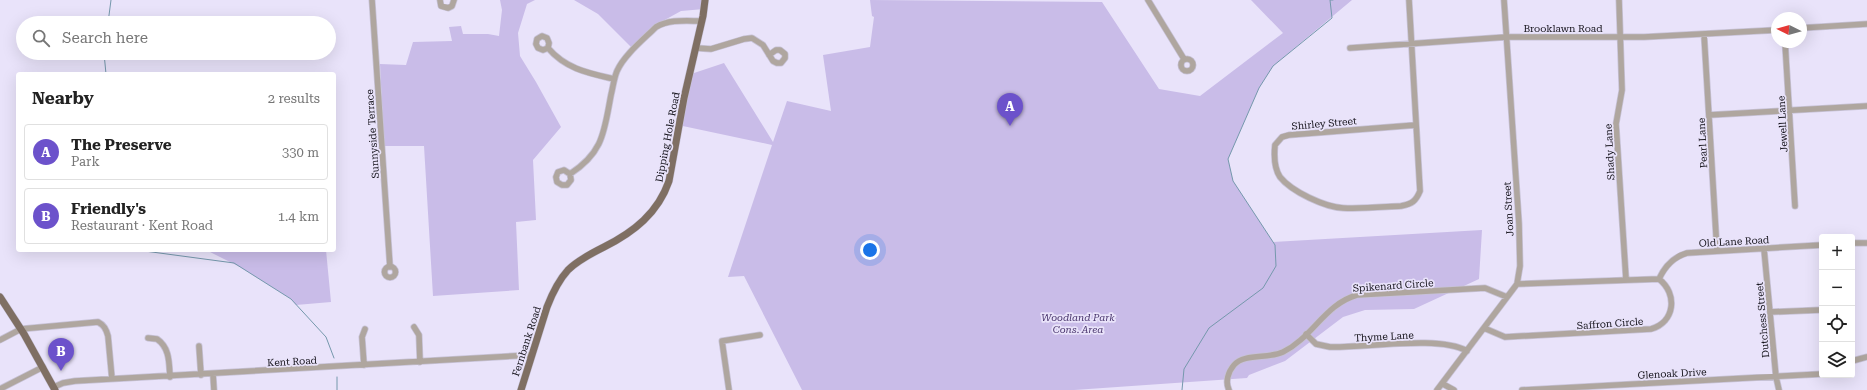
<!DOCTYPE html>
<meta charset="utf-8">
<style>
:root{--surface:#fff;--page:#f2f2f2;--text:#222;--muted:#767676;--line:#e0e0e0;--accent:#6c52cb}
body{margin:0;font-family:"Roboto Serif",serif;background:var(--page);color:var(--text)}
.controls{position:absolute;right:12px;bottom:12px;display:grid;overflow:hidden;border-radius:4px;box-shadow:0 4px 16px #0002}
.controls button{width:36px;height:36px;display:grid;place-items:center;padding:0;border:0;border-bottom:1px solid var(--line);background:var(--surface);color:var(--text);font:20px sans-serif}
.compass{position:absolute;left:1771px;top:12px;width:36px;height:36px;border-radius:50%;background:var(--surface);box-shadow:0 4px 16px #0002;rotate:275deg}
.you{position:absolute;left:870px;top:250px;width:14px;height:14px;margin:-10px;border:3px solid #fff;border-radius:50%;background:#1a73e8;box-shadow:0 0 0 6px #1a73e833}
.badge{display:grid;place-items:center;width:26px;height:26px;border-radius:50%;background:var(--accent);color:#fff;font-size:13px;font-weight:700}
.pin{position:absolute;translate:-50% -33px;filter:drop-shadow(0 1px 2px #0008)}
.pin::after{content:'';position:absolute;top:21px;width:14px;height:12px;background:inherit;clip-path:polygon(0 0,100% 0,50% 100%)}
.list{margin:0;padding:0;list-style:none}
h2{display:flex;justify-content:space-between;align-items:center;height:52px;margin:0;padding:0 16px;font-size:17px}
h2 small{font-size:13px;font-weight:400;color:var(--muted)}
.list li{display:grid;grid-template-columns:26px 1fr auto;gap:12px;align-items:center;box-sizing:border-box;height:56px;margin:0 8px 8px;padding:0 8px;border:1px solid var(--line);border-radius:4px}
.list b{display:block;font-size:15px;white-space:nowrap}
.list p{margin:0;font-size:13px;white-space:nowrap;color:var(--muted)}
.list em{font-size:13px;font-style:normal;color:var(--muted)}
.icon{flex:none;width:22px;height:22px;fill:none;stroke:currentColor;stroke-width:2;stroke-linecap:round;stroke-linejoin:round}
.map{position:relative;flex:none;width:1867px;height:390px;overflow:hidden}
.search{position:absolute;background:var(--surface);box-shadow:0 4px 16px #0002;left:16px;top:16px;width:320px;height:44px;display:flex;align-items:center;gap:10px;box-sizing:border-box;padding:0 14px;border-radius:22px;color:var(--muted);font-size:15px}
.panel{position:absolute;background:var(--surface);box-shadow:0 4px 16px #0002;left:16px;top:72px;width:320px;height:180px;border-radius:4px}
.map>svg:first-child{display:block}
.green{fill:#c9bce8}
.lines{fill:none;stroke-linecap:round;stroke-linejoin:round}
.stream{stroke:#7598ac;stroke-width:1}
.minor-casing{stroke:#c7c2d6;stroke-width:7}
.major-casing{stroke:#c7c2d6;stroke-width:8}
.minor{stroke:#afa69f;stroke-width:5.5}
.major{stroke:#7f6f63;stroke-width:7}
.labels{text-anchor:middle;stroke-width:3.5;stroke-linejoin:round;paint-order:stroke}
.street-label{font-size:10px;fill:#14121a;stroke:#e9e3fa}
.park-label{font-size:10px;font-style:italic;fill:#48346c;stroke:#e9e3fa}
</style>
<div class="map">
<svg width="1867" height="390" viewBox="0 0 1867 390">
<rect width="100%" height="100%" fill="#e9e3fa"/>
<path class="green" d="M 500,0 L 535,0 L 527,4 L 518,33 L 520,56 L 536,82 L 561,127 L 533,160 L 536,220 L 516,222 L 519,290 L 433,296 L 424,146 L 384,146 L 380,64 L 406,65 L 413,42 L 452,41 L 449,27 L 461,26 L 463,34 L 488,34 L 499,36 L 502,10 Z
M 574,0 L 705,0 L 704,9 L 681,11 L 661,22 L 633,49 L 598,14 Z
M 870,0 L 1102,2 L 1159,89 L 1200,96 L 1283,33 L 1251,0 L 1352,0 L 1273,66 L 1259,88 L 1228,159 L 1233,181 L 1273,242 L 1482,230 L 1479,279 L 1414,309 L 1365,310 L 1343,317 L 1285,361 L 1249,375 L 1247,378 L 1074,390 L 802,390 L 744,276 L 728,277 L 772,145 L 678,125 L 691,74 L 724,63 L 773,142 L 787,101 L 831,111 L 823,55 L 870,47 L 874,17 L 872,16 Z
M 206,250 L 326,250 L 331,302 L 296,305 L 291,299 L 240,267 Z"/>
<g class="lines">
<path class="stream" d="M 108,23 L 111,0
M 104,53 L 106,74
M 137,250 L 234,263 L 291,299 L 326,337 L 334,358
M 337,377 L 337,390
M 1182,390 L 1184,369 L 1209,328 L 1263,288 L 1276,266 L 1275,245 L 1233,181 L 1228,159 L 1259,88 L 1273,66 L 1332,18 L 1330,0 L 1333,0"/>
<defs>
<path id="minor" d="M 372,0 L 390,267
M 440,0 L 441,6 L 448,8 L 452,6 L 454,0
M 1148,0 L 1184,59
M 1409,0 L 1420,191 C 1416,201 1412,204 1401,206 C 1382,207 1362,209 1343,208 C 1325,207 1292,192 1280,177 C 1274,168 1274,155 1275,145 L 1282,137 L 1289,135 L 1416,125
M 1619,0 L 1622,90 L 1616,124 L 1626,279
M 1801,28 L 1867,24
M 1704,34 L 1717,251
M 1785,42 L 1795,206
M 548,48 L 549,43 L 547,38 L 542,36 L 537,39 L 536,44 L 538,48 L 543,50 L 548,48 C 566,69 588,73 614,79
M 696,48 L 711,49 L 744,39 L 752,38 L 763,45 L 773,61 L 777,63 L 781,63 L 785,58 L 785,54 L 780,50 L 776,50 L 769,55
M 1350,48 L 1507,37 L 1644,37 L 1777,30
M1181 65a6 6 0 1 1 12 0a6 6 0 1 1-12 0Z
M 1709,115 L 1867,106
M 570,174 L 571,180 L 567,185 L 562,185 L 557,182 L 556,177 L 558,172 L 564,170 L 570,174 C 604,152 604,131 611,95 C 613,87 614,78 617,71 C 624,55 644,39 656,27 C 670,19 686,21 701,21
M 1852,243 L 1867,243
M 1764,249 L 1776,377 L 1779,390
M384.5 272a5.5 5.5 0 1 1 11 0a5.5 5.5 0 1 1-11 0Z
M 1659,279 C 1665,266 1673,257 1687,253 L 1822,245
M 1770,312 L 1820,310
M 414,327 L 419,335 L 420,362
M 1484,328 L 1505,337 L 1651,329 C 1675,322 1678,294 1659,279 L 1517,284
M 1306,334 L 1316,344 L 1330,347 C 1366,348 1439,335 1467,351
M 148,338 L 157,339 C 170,348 169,363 170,377
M 0,340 L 21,329 L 98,322 C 104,325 106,329 108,336 L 112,379
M 199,346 L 201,375
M 1852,361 L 1867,357
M 364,365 L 362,337 L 365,329
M 213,374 L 214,390
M 1443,384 L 1454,390
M 54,387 L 63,383 L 75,381 L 532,355
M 0,389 L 43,367
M 729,390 L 722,341 L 760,335
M 1229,390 C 1225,382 1228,372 1234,365 C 1244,353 1269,359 1283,352 C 1312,338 1325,304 1357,295 L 1485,288 L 1507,297
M 1437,390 L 1517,284 L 1520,266 L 1519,224 L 1504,0
M 1522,390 L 1822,374"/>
<path id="major" d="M 0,297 L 24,334 L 55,390
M 521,390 L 547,307 C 552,294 558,281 568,270 C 578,260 592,253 604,247 C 634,232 658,213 669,181 L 684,98 L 703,16 L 705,0"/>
</defs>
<use href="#minor" class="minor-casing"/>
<use href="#major" class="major-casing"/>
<use href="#minor" class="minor"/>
<use href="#major" class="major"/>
</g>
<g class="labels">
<g class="street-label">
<text x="1563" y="32">Brooklawn Road</text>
<text transform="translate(1324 123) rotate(-5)" y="4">Shirley Street</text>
<text transform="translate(1782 124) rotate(-93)" y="4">Jewell Lane</text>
<text transform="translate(372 134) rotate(-94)" y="4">Sunnyside Terrace</text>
<text transform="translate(667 137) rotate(-79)" y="4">Dipping Hole Road</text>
<text transform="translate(1702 143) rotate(-93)" y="4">Pearl Lane</text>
<text transform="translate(1609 152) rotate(-93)" y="4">Shady Lane</text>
<text transform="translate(1508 209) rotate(-93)" y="4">Joan Street</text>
<text transform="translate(1734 241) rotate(-3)" y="4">Old Lane Road</text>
<text transform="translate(1393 285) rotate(-4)" y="4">Spikenard Circle</text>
<text transform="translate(1762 320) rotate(-95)" y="4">Dutchess Street</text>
<text transform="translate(1610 323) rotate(-4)" y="4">Saffron Circle</text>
<text transform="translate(1384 336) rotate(-3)" y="4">Thyme Lane</text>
<text transform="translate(526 341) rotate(-72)" y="4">Fernbank Road</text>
<text transform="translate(292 361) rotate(-3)" y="4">Kent Road</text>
<text transform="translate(1672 373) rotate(-3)" y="4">Glenoak Drive</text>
</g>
<g class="park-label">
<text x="1078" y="321">Woodland Park<tspan x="1078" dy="12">Cons. Area</tspan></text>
</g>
</g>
</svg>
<div class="controls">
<button>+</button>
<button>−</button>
<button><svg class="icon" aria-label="locate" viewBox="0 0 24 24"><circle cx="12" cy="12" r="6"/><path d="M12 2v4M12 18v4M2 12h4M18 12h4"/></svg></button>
<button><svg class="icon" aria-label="layers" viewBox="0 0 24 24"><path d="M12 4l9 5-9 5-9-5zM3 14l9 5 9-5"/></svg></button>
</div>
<svg class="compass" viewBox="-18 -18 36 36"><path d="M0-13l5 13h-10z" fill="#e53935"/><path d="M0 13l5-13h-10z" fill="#767676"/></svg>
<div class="you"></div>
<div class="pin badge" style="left:1010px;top:126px">A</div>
<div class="pin badge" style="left:61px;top:371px">B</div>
<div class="search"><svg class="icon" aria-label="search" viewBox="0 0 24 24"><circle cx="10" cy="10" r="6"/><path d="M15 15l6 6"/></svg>Search here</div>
<section class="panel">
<h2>Nearby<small>2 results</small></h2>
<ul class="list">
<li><span class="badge">A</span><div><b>The Preserve</b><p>Park</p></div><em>330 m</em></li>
<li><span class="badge">B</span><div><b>Friendly's</b><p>Restaurant · Kent Road</p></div><em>1.4 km</em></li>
</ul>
</section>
</div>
